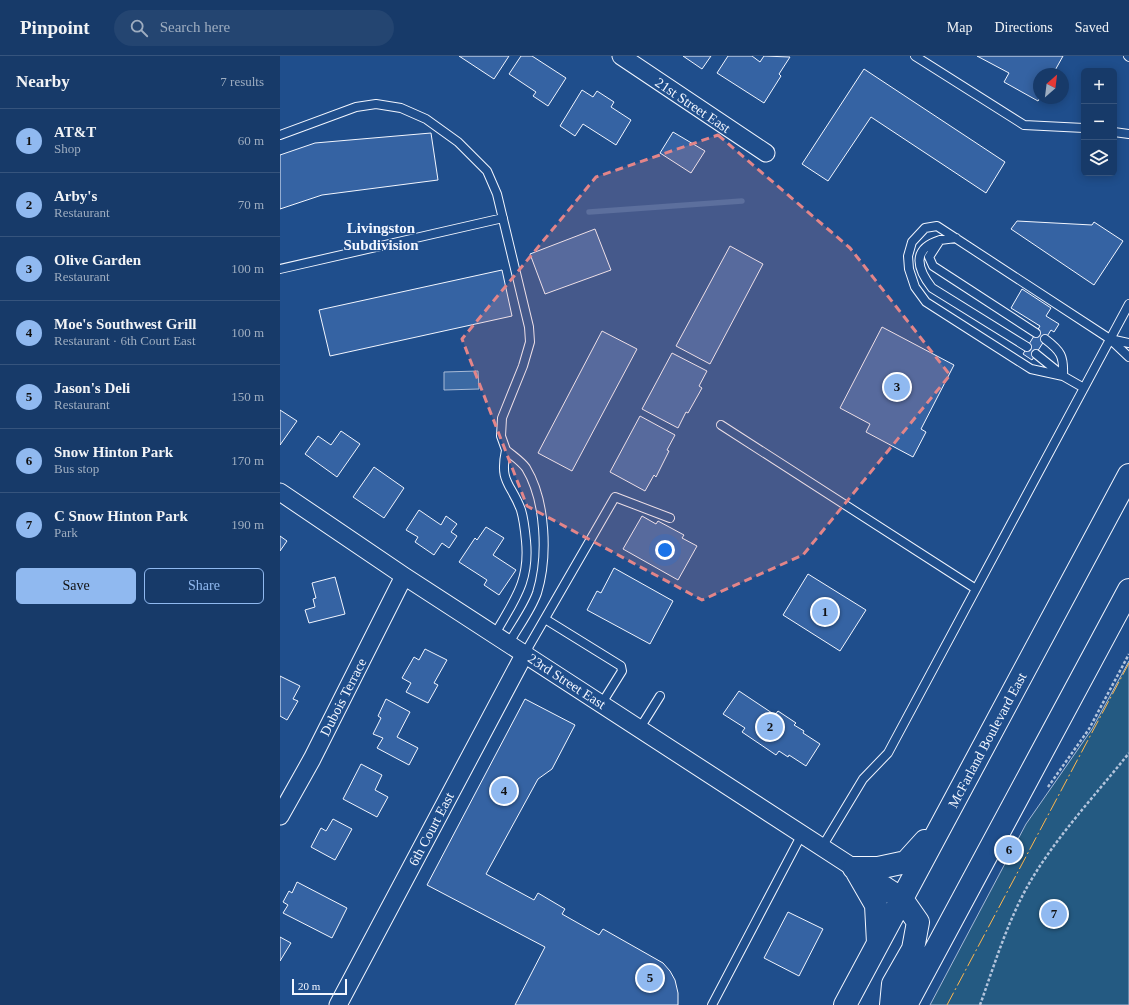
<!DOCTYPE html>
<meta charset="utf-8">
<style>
:root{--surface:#173a69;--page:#244571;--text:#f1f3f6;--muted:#9eadc0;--line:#36547d;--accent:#90b9f0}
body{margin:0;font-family:"Times New Roman",serif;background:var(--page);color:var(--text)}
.controls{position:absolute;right:12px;top:12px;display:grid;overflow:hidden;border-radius:6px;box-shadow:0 2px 10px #0003}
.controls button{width:36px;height:36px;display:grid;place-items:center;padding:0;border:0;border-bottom:1px solid var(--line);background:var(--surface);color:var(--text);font:20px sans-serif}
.compass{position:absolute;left:753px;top:12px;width:36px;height:36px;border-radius:50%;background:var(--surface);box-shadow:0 2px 10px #0003;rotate:28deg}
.scale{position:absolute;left:12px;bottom:10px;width:55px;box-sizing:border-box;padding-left:4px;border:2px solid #f2f6ff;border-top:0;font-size:11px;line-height:14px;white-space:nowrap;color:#f2f6ff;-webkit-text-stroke:3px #1f4e8c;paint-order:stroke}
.you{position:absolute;left:385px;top:494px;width:14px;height:14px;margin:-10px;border:3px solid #fff;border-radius:50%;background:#1a73e8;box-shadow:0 0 0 6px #1a73e833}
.badge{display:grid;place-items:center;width:26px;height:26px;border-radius:50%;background:var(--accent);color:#111;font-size:13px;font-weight:700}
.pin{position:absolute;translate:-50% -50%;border:2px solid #fff;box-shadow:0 1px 4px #0006}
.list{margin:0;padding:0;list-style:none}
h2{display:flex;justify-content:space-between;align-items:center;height:52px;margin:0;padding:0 16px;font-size:17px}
h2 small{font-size:13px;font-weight:400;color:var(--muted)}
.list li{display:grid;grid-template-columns:26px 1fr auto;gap:12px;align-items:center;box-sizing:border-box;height:64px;padding:0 16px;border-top:1px solid var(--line)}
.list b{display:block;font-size:15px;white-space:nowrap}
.list p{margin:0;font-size:13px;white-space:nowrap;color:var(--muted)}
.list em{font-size:13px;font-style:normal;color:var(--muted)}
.actions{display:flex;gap:8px;padding:12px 16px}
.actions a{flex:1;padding:9px 0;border:1px solid var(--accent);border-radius:6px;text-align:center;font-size:14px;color:var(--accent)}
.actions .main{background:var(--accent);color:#111}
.icon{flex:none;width:22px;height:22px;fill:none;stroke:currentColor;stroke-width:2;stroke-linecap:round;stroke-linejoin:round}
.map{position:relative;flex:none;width:849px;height:949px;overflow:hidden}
header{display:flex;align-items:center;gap:24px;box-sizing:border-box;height:56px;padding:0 20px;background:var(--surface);border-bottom:1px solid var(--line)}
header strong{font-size:19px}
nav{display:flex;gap:22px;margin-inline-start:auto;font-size:14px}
.search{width:280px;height:36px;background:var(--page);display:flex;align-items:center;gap:10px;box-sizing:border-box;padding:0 14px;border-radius:22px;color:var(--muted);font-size:15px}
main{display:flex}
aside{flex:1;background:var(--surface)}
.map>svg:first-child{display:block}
.green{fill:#245a82;stroke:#a8bbd7}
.water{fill:#3b69a3;stroke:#a8bbd7}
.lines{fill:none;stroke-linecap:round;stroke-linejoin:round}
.stream{stroke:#3b69a3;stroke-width:5.5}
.building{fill:#3563a3;stroke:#f2f6ff}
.lane-casing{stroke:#f2f6ff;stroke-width:10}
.street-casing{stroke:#f2f6ff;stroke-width:19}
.highway-casing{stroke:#f2f6ff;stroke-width:24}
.path{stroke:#b3c4dc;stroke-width:2.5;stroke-dasharray:3 2;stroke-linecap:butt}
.lane{stroke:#1f4e8c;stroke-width:8}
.street{stroke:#1f4e8c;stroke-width:17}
.highway{stroke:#1f4e8c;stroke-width:22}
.power{stroke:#ffb74d;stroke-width:1;stroke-dasharray:14 3 2 3;stroke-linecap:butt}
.marked{fill:#e38589;fill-opacity:0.2;stroke:#e38589;stroke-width:3;stroke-dasharray:8 5;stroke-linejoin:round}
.labels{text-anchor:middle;stroke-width:3;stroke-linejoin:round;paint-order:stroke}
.street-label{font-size:14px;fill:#f2f6ff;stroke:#1f4e8c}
.neighbourhood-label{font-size:15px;font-weight:bold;fill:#f2f6ff;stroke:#1f4e8c}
</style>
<header>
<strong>Pinpoint</strong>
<div class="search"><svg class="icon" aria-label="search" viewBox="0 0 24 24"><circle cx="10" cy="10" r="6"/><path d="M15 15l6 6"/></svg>Search here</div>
<nav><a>Map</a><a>Directions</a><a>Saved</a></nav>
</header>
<main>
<aside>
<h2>Nearby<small>7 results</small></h2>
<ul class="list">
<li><span class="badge">1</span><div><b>AT&amp;T</b><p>Shop</p></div><em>60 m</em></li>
<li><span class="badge">2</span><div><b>Arby's</b><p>Restaurant</p></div><em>70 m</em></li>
<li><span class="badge">3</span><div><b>Olive Garden</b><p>Restaurant</p></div><em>100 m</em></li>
<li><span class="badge">4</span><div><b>Moe's Southwest Grill</b><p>Restaurant · 6th Court East</p></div><em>100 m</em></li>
<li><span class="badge">5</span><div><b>Jason's Deli</b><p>Restaurant</p></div><em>150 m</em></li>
<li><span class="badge">6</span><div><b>Snow Hinton Park</b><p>Bus stop</p></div><em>170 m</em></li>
<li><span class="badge">7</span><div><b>C Snow Hinton Park</b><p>Park</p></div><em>190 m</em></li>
</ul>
<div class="actions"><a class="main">Save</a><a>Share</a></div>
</aside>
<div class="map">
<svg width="849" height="949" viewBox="0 0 849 949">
<rect width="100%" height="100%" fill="#1f4e8c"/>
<path class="green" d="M 849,605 L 849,949 L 650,949 L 746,768 L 812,673 Z"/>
<path class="water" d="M 198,315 L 199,333 L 164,334 L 164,316 Z"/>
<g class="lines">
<path class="stream" d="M 309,156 L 462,145"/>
</g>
<path class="building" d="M 179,0 L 229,0 L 214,23 Z
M 241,0 L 252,0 L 286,22 L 268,50 L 253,40 L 256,36 L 229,18 Z
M 403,0 L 431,0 L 422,13 Z
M 448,0 L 472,0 L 480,6 L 484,0 L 510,1 L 499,18 L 501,20 L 484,47 L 437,17 Z
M 697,0 L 783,0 L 773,18 L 759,18 L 760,42 L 758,45 L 724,26 L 729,17 Z
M 584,13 L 725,106 L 706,137 L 591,61 L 548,125 L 522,108 Z
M 302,34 L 313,41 L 317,35 L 334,46 L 331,51 L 351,64 L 336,89 L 303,68 L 295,80 L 280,70 Z
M 393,76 L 425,95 L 411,117 L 380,97 Z
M 151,77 L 158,124 L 42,139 L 0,153 L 0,99 L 35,87 Z
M 737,165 L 812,169 L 814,166 L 843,185 L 814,229 L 731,173 Z
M 315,173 L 331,214 L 265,238 L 250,198 Z
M 450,190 L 483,208 L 430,308 L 396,290 Z
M 222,214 L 232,260 L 50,300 L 39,254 Z
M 742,233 L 771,252 L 766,260 L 779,268 L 774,276 L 771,274 L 752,304 L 743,298 L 760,270 L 731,252 Z
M 602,271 L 674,309 L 641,373 L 646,376 L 633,401 L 586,376 L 590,368 L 560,352 Z
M 322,275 L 357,293 L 292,415 L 258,397 Z
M 392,297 L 427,315 L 419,330 L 422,332 L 408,357 L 406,356 L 398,372 L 362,353 Z
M 0,354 L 17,365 L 0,389 Z
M 360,360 L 395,379 L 387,394 L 389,395 L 376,421 L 374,419 L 365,435 L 330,416 Z
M 61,375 L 80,388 L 57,421 L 25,398 L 38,380 L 51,389 Z
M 94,411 L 124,432 L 104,462 L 73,441 Z
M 139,454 L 161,469 L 166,460 L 177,468 L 171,476 L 177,480 L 169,492 L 162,487 L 154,499 L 135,486 L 138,481 L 126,474 Z
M 362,460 L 376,468 L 378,465 L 404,479 L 402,482 L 417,490 L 398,524 L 343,493 Z
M 206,471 L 224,482 L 213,499 L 236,514 L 219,539 L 204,529 L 207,524 L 179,506 L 195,482 L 197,484 Z
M 0,480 L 7,485 L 0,495 Z
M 334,512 L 393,545 L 370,588 L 307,554 L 317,535 L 321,537 Z
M 528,518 L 586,554 L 560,595 L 503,559 Z
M 55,521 L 65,558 L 29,567 L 25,554 L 35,551 L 33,543 L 36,542 L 32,527 Z
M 145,593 L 167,604 L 154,627 L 158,629 L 148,647 L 126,636 L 131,627 L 122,622 L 134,601 L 139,604 Z
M 0,620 L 20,630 L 13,643 L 18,645 L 7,664 L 0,660 Z
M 459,635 L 495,659 L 498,655 L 516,667 L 514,669 L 524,675 L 523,677 L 540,688 L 526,710 L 509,699 L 508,701 L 499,695 L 496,699 L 462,676 L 465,672 L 443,658 Z
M 106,643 L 130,656 L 117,681 L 138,692 L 129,709 L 97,692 L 103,682 L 93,678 L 101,662 L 98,660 Z
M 245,643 L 295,669 L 272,713 L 258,723 L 206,818 L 254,844 L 258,837 L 285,853 L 282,858 L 319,879 L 323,873 L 383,907 L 390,915 L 395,924 L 398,937 L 398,949 L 235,949 L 265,891 L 147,829 Z
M 81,708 L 102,719 L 95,734 L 108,741 L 97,761 L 63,743 Z
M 53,763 L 72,773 L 55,804 L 31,791 L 41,772 L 46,775 Z
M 17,826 L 67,852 L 52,882 L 3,857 L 8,849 L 3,846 L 9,835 L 12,837 Z
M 508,856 L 543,873 L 519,920 L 484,902 Z
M 0,881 L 11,887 L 0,905 Z"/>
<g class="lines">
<defs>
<path id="lane" d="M 635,0 L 744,69 L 804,72
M 848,0 L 849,1
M 834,76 L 849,78
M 0,79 L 76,51 L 96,48 L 121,52 L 146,63 L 178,86 L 207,115 L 217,138 L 249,271 L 250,286 L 243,310 L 222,362 L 221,380 L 226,394
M 676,182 L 660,184 L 649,201 L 653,210 L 756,277
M 660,184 C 631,193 637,213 652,232 L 747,291
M 0,213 L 223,162
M 765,283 C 781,295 784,300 783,320
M 830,283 L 849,287
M 756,298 L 782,319
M 804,332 L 783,320 L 751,313 L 646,246 L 635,231 L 629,213 L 628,200 L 632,186 L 645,172 L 657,170 L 830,283 L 849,301
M 441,369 L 696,533
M 265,563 L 341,610 L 342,615 L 322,647
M 215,578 C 234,544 250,526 246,485 C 245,474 244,464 241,454 C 231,427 219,427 226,394 C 233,400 241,405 246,412 C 266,445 268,501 257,537 C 251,554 238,571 229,587
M 245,597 L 335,441 L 390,462
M 360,672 L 380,640
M 542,791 L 583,723 L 608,697 L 849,248
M 432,949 L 522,778"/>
<path id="street" d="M 341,0 L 486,97
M 0,436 L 124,520 L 574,812
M 0,760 L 32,703 L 124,520
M 58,949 L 245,597"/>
<path id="highway" d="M 574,812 L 622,843 L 638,866 L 633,893 L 613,928 L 611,949
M 574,812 L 598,812 L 626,806 L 645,785
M 577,816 L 596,849 L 598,887
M 565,949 L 849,419
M 626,949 L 849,534"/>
</defs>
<use href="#lane" class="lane-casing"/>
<use href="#street" class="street-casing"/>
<use href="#highway" class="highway-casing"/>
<path class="path" d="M 768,731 L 809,673 L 849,598
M 700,949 C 714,910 726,870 746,833 C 773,784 814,741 849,697"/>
<use href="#lane" class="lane"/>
<use href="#street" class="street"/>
<use href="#highway" class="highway"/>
<path class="power" d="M 667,949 L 849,607"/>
</g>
<path class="marked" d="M 438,79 L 570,192 L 670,319 L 523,499 L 422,544 L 247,450 L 182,283 L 316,121 Z"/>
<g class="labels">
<g class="street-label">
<text transform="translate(413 49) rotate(34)" y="5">21st Street East</text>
<text transform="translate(287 625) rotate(33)" y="5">23rd Street East</text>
<text transform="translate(63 641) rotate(-63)" y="5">Dubois Terrace</text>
<text transform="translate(707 684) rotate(-62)" y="5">McFarland Boulevard East</text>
<text transform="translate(151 773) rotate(-62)" y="5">6th Court East</text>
</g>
<g class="neighbourhood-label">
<text x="101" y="177">Livingston<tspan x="101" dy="17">Subdivision</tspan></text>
</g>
</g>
</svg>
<div class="controls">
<button>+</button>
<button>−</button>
<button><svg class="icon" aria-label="layers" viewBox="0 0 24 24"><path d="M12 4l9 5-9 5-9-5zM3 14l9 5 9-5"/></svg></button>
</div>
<svg class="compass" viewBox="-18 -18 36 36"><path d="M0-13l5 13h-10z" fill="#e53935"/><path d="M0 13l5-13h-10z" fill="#9eadc0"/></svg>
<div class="scale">20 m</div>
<div class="you"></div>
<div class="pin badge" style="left:545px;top:556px">1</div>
<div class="pin badge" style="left:490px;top:671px">2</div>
<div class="pin badge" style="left:617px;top:331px">3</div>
<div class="pin badge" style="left:224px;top:735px">4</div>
<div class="pin badge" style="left:370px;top:922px">5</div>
<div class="pin badge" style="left:729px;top:794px">6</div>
<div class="pin badge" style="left:774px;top:858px">7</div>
</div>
</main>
